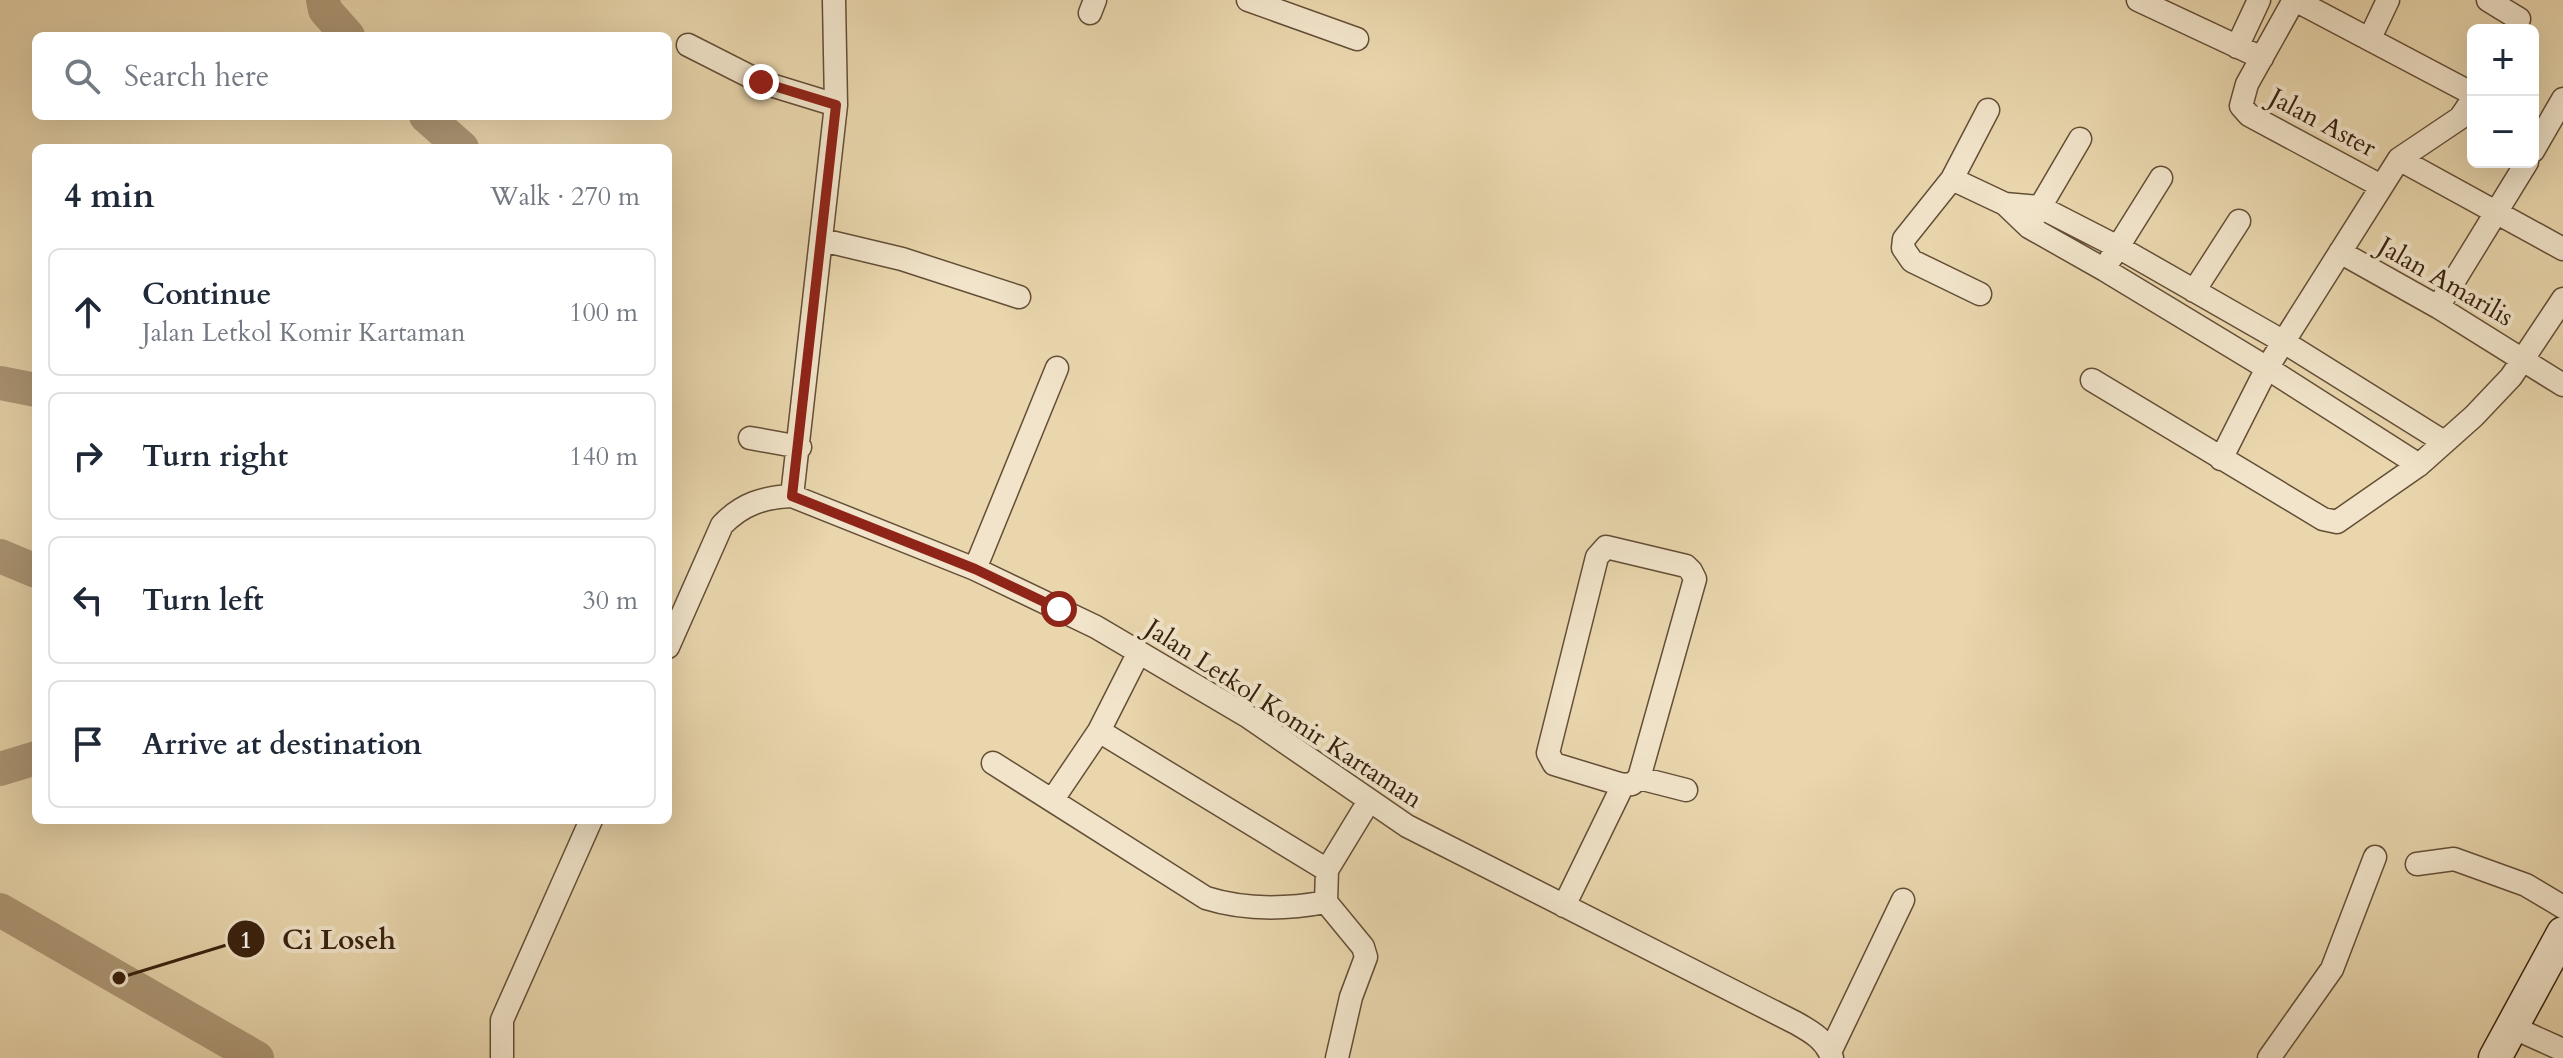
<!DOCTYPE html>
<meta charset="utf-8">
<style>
:root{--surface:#fff;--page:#f2f2f3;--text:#1f2937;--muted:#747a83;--line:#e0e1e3}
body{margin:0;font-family:Cardo,serif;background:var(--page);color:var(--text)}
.controls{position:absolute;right:24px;top:24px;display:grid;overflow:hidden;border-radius:12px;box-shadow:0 8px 32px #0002}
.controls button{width:72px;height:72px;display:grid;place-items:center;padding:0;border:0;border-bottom:2px solid var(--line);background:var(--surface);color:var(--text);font:40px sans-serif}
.stop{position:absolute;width:24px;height:24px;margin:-18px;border:6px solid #8f2418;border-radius:50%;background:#fff}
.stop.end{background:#8f2418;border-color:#fff;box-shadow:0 2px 8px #0008}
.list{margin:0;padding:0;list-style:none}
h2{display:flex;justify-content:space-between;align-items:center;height:104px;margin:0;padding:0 32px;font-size:34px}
h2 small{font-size:26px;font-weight:400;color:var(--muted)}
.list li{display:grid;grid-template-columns:52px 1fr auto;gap:24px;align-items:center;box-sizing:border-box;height:128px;margin:0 16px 16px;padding:0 16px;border:2px solid var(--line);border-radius:12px}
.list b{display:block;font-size:30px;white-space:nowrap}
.list p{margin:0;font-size:26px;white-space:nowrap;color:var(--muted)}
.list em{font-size:26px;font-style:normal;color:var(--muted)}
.icon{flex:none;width:44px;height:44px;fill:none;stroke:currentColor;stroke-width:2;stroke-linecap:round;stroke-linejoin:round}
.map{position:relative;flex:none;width:2563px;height:1058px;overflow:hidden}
.search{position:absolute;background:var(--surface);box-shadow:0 8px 32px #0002;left:32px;top:32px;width:640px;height:88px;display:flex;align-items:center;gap:20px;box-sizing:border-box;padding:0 28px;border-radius:12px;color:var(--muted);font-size:30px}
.panel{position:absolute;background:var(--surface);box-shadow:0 8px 32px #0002;left:32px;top:144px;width:640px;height:680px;border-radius:12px}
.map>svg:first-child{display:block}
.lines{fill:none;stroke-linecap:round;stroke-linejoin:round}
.river{stroke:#ad9877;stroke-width:34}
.street-casing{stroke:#644e36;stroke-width:25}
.secondary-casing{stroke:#38210e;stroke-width:35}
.street{stroke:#f1e4ca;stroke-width:22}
.secondary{stroke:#f1e4ca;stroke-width:32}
.route{stroke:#8f2418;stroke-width:10}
.labels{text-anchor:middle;stroke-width:8;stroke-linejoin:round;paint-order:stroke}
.street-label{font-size:26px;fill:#38210e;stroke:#f1e4ca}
.leader{fill:none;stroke:#38210e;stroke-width:3}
.callout-dot{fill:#38210e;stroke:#f1e4ca;stroke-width:3}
.mark-label{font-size:24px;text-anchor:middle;font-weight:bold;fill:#fff}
.callout-label{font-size:28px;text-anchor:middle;font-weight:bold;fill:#38210e;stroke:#f1e4ca;stroke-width:8;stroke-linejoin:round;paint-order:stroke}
</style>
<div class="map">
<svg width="2563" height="1058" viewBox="0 0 2563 1058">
<rect width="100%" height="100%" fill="#e9d6ad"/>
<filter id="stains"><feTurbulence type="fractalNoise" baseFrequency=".0025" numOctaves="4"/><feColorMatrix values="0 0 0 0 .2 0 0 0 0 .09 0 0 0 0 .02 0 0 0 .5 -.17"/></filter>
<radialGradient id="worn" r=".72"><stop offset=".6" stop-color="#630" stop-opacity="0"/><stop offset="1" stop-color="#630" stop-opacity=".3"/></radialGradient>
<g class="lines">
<path class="river" d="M 323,0 L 325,10 L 348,36
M 426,116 L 462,148
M 0,383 L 36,390
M 0,556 L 36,571
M 0,769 L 36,758
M 0,910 L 257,1058"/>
<defs>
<path id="street" d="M 1248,0 L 1357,39
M 2138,0 L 2262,58
M 2294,0 L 2247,84 L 2241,106 L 2249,115 L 2381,186
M 2295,0 L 2473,94
M 2488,0 L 2519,19
M 1090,13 L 1095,0
M 2370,38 L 2388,0
M 688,45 L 761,82 L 836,105
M 2237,47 L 2259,0
M 2533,151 L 2563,99
M 2399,159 L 2563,249
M 1952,179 L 1988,110
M 2005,204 L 2040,207 L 2118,247 L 2284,342 L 2444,442
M 2032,221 L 2080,139
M 822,240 L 902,259 L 1019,297
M 2340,252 L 2438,307 L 2563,385
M 2111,258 L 2161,178
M 2194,291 L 2239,221
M 1980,294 L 1912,261 L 1903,248 L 1904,239 L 1952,179 L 2005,204 L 2029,227 L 2105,270 L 2267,368 L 2419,465
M 2438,307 L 2527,162
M 2092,380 L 2323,519 L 2337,522 L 2419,465 L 2474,416 L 2511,377 L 2563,299
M 750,438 L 800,447
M 2221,459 L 2267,368 L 2399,159 L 2460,118 L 2473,99
M 792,496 L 836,105 L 834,0
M 975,569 L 1057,368
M 668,647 L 722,525 C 742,504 764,497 792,496 L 975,569 L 1096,627 L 1247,716 L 1407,826 L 1796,1023 C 1812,1032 1826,1040 1832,1058
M 1099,731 L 1327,870
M 993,763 L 1206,898 C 1244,910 1288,909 1326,902
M 1623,785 L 1554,764 L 1548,753 L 1597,557 L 1606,547 L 1686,566 L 1691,571 L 1695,579 L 1639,778
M 1053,799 L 1099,731 L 1139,652
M 2417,864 L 2454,859 L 2526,885 L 2563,907
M 1564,906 L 1623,785 L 1632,784 L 1639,778 L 1686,790
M 2512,1027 L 2563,1050
M 1830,1052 L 1903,900
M 502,1058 L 502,1020 L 591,820
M 1337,1058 L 1351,997 L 1366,957 L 1363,947 L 1326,902 L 1327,870 L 1369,801
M 2269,1058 L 2332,969 L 2375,857"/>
<path id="secondary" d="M 2495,1058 L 2563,933"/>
</defs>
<use href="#street" class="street-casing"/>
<use href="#secondary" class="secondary-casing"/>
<use href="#street" class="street"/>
<use href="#secondary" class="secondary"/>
</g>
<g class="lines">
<path class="route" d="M 761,82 L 836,105 L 792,496 L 975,569 L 1059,609"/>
</g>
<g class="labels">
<g class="street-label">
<text transform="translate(2323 122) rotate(28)" y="9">Jalan Aster</text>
<text transform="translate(2446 281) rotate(30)" y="9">Jalan Amarilis</text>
<text transform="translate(1284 713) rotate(33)" y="9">Jalan Letkol Komir Kartaman</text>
</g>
</g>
<path class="leader" d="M119 978L246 939"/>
<g class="callout-dot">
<circle cx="119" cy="978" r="8"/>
<circle cx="246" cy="939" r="20"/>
</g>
<g class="mark-label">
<text x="246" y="948">1</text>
</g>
<g class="callout-label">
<text x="339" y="949">Ci Loseh</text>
</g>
<rect width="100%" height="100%" filter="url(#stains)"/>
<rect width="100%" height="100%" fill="url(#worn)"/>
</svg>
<div class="controls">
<button>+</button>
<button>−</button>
</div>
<div class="stop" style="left:1059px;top:609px"></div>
<div class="stop end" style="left:761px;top:82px"></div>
<div class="search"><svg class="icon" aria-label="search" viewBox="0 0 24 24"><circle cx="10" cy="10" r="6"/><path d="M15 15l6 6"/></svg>Search here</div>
<section class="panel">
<h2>4 min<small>Walk · 270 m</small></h2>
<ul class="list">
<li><svg class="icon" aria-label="ahead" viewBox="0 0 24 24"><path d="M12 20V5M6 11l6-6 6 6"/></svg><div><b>Continue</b><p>Jalan Letkol Komir Kartaman</p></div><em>100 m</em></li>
<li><svg class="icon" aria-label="right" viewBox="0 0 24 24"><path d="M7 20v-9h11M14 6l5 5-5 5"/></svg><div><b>Turn right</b></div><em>140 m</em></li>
<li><svg class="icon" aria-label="left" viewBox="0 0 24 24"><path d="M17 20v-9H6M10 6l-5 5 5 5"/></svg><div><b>Turn left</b></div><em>30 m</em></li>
<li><svg class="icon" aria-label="arrive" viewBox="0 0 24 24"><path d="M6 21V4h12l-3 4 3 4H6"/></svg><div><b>Arrive at destination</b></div></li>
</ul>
</section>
</div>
